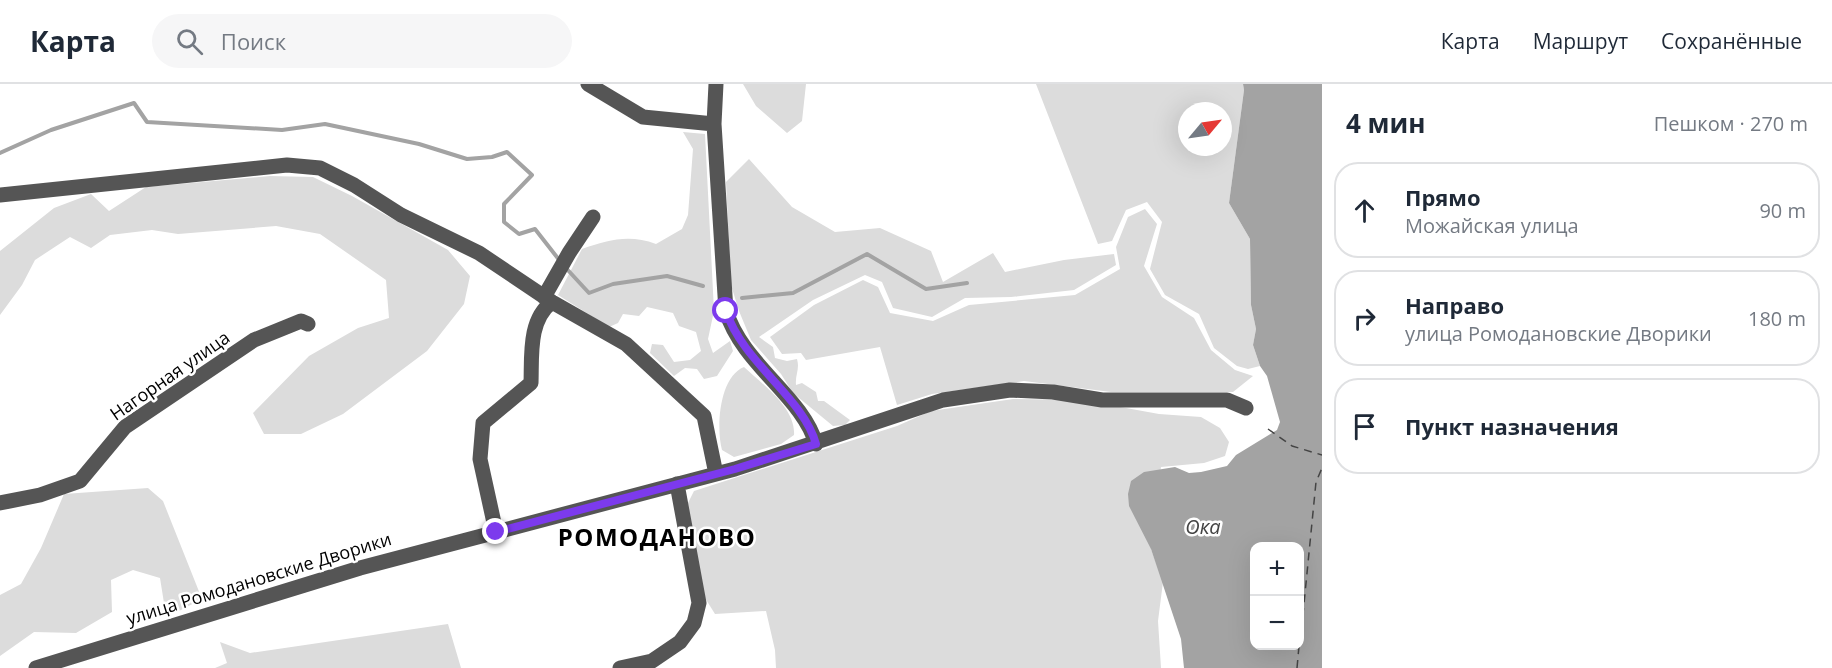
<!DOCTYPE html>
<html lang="ru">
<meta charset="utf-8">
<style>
:root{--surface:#fff;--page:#f6f6f7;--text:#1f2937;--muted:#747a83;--line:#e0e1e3}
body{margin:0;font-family:"Open Sans",sans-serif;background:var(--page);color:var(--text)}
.controls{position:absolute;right:18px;bottom:18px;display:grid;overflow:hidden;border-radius:12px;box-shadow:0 6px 24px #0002}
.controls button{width:54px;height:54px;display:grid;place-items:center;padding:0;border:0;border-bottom:2px solid var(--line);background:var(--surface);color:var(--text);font:30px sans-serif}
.compass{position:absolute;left:1178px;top:18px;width:54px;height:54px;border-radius:50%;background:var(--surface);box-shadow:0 6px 24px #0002;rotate:61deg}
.stop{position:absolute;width:18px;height:18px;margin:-14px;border:4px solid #7c3aed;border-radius:50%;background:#fff}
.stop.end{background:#7c3aed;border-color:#fff;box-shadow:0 2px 6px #0008}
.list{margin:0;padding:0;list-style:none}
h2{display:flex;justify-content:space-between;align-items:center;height:78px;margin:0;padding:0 24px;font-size:26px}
h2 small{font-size:20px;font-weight:400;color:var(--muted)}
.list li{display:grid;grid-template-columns:39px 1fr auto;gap:18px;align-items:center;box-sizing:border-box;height:96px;margin:0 12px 12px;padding:0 12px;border:2px solid var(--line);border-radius:24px}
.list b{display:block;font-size:22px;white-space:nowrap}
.list p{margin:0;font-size:20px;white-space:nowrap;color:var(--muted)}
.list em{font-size:20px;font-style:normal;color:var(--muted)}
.icon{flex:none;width:33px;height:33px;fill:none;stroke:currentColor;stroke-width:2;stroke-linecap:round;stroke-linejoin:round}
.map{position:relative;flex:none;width:1322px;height:584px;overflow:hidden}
header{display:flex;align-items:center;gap:36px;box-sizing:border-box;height:84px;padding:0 30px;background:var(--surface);border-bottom:2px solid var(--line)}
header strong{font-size:28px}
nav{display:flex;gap:33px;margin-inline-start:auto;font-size:21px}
.search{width:420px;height:54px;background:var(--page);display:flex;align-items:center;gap:15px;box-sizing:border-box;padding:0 21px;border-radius:33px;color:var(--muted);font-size:22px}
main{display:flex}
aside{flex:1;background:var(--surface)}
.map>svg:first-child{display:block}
.green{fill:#dcdcdc;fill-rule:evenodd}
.water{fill:#a3a3a3;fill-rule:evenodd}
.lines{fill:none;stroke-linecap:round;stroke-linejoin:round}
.stream{stroke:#a3a3a3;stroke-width:4}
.ferry{stroke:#444;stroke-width:1.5;stroke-dasharray:8 6;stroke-linecap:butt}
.minor{stroke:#555;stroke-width:15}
.route{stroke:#7c3aed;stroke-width:8}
.labels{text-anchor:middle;stroke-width:5;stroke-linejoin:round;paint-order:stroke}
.street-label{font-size:18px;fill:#000;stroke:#fff}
.water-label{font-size:20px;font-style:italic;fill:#444;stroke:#fff}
.district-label{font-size:24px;font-weight:bold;letter-spacing:1.5px;fill:#000;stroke:#fff}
</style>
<header>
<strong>Карта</strong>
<div class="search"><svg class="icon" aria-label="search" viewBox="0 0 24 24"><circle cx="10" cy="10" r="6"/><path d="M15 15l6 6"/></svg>Поиск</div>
<nav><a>Карта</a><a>Маршрут</a><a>Сохранённые</a></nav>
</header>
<main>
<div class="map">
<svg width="1322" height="584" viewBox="0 0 1322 584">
<rect width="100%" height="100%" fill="#fff"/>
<path class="green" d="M 743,0 L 806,0 L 802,37 L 787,49 L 756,22 Z
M 1036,0 L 1243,0 L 1244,6 L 1229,119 L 1250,155 L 1251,221 L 1256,245 L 1253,261 L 1260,282 L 1248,285 L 1237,282 L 1214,264 L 1199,230 L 1165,211 L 1150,185 L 1162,138 L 1147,118 L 1126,126 L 1112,157 L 1098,160 ZM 1187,27 L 1223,27 L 1223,63 L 1187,63 Z
M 683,48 L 705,50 L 714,227 L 708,255 L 713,269 L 730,257 L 733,267 L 717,292 L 704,295 L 697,285 L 685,284 L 674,292 L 650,269 L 652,260 L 663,261 L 674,278 L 690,276 L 701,267 L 696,248 L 679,242 L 673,229 L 647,223 L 639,232 L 623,230 L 618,239 L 609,243 L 558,211 L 582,165 C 608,156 629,150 656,160 L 682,145 L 688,131 L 693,65 Z
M 749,75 L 792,123 L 835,148 L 880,144 L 931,167 L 943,198 L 993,169 L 1005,188 L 1064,176 L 1114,170 L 1116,181 L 1074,206 L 1011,213 L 965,214 L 932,233 L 893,224 L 882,198 L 865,191 L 813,216 L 759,253 L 773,263 L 775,274 L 787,277 L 797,275 C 800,285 795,291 796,301 L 802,299 L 816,308 L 818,317 L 824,317 L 850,336 L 845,341 L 833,342 L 793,309 L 781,290 L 751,256 L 739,227 L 731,201 L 726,98 Z
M 270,92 L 313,93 L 352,112 L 448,166 L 470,192 L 464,220 L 427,267 L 343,330 L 301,350 L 264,350 L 253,329 L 309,272 L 358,244 L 389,234 L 386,196 L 320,150 L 276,142 L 178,150 L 152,146 L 110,151 L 91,164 L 70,153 L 35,176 L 22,201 L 0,231 L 0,167 L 54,124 L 91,110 L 109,127 L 146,103 Z
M 1145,125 L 1157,140 L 1144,182 L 1162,213 L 1194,234 L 1211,266 L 1235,286 L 1253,292 L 1233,308 L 1111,308 L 1024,297 L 932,310 L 897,321 L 880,263 L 806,276 L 801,269 L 782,270 L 770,253 L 814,221 L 863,196 L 878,203 L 890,229 L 933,237 L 969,221 L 1075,211 L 1120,185 L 1116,163 L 1128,133 Z
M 744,283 C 762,300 796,324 794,351 L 781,360 L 734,373 L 722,366 C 716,344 719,293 744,283 Z
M 1013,315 L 1082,316 L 1159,330 L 1201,333 L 1220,344 L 1229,358 L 1225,372 L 1204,379 L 1161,383 L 1151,465 L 1163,498 L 1158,537 L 1161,584 L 776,584 L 775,566 L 766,527 L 715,530 L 705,514 L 686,423 L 694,407 L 897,342 L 931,327 Z
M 148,404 L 163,417 L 202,515 L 179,527 L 164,519 L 160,494 L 133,486 L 111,496 L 112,528 L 76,549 L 34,548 L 0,572 L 0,511 L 21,500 L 41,464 L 64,410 Z
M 448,540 L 461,584 L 215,584 L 227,579 L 220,558 L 250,569 Z"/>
<path class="water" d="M 1243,0 L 1322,0 L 1322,584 L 1184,584 L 1181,555 L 1151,465 L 1129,422 L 1128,410 L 1131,397 L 1144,388 L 1175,383 L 1189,389 L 1201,388 L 1227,382 L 1236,371 L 1277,346 L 1280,338 L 1267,292 L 1260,282 L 1253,261 L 1256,245 L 1251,221 L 1250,155 L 1229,119 L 1244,6 ZM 1254,462 L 1300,462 L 1300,562 L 1254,562 Z"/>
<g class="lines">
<path class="stream" d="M 0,69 L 51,46 L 134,19 L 147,38 L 282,46 L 325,40 L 419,60 L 467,75 L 492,73 L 507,68 L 532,91 L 504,120 L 504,138 L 519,150 L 535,145 L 560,177
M 565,183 L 589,209 L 613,200 L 667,192 L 703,202
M 742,214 L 793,209 L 867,170 L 926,205 L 967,199"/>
<path class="ferry" d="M 1268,345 L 1292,362 L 1322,371
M 1300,560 L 1316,398 L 1322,384
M 1297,584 L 1299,562"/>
<path class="minor" d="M 588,0 L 643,33 L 714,40
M 716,0 L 714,40 L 726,227 C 742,280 803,313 816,360
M 0,111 L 287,81 L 320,84 L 354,101 L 401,131 L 479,169 L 552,218 L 626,260 L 704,332 L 716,390
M 544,213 L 569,169 L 593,133
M 0,419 L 40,411 L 80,397 L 125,343 L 254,256 L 301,237 L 308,240
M 496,448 L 480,375 L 483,339 L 531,299 C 532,272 528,236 552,218
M 36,584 L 360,484 L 735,385 L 943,316 L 1010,306 L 1053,308 L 1102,316 L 1227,316 L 1246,324
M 620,584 L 652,577 L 680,558 L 694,539 L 699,519 L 677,400"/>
</g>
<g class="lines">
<path class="route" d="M 496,448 L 735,385 L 816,360 C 803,313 743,279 726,227"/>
</g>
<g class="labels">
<g class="street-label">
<text transform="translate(170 292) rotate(-35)" y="6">Нагорная улица</text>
<text transform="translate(259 495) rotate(-17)" y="6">улица Ромодановские Дворики</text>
</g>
<g class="water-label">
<text x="1203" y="450">Ока</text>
</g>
<g class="district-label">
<text x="657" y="462">РОМОДАНОВО</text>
</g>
</g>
</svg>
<div class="controls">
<button>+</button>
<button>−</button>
</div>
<svg class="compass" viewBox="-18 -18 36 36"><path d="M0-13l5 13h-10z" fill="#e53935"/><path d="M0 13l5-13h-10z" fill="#747a83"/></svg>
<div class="stop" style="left:726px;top:227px"></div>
<div class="stop end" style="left:496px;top:448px"></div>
</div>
<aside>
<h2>4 мин<small>Пешком · 270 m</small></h2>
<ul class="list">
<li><svg class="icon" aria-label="ahead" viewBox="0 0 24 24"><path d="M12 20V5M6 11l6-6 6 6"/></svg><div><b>Прямо</b><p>Можайская улица</p></div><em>90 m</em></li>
<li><svg class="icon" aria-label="right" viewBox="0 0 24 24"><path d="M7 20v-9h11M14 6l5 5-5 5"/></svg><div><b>Направо</b><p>улица Ромодановские Дворики</p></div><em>180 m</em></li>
<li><svg class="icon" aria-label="arrive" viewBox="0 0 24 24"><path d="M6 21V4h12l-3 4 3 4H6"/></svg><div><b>Пункт назначения</b></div></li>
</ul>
</aside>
</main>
